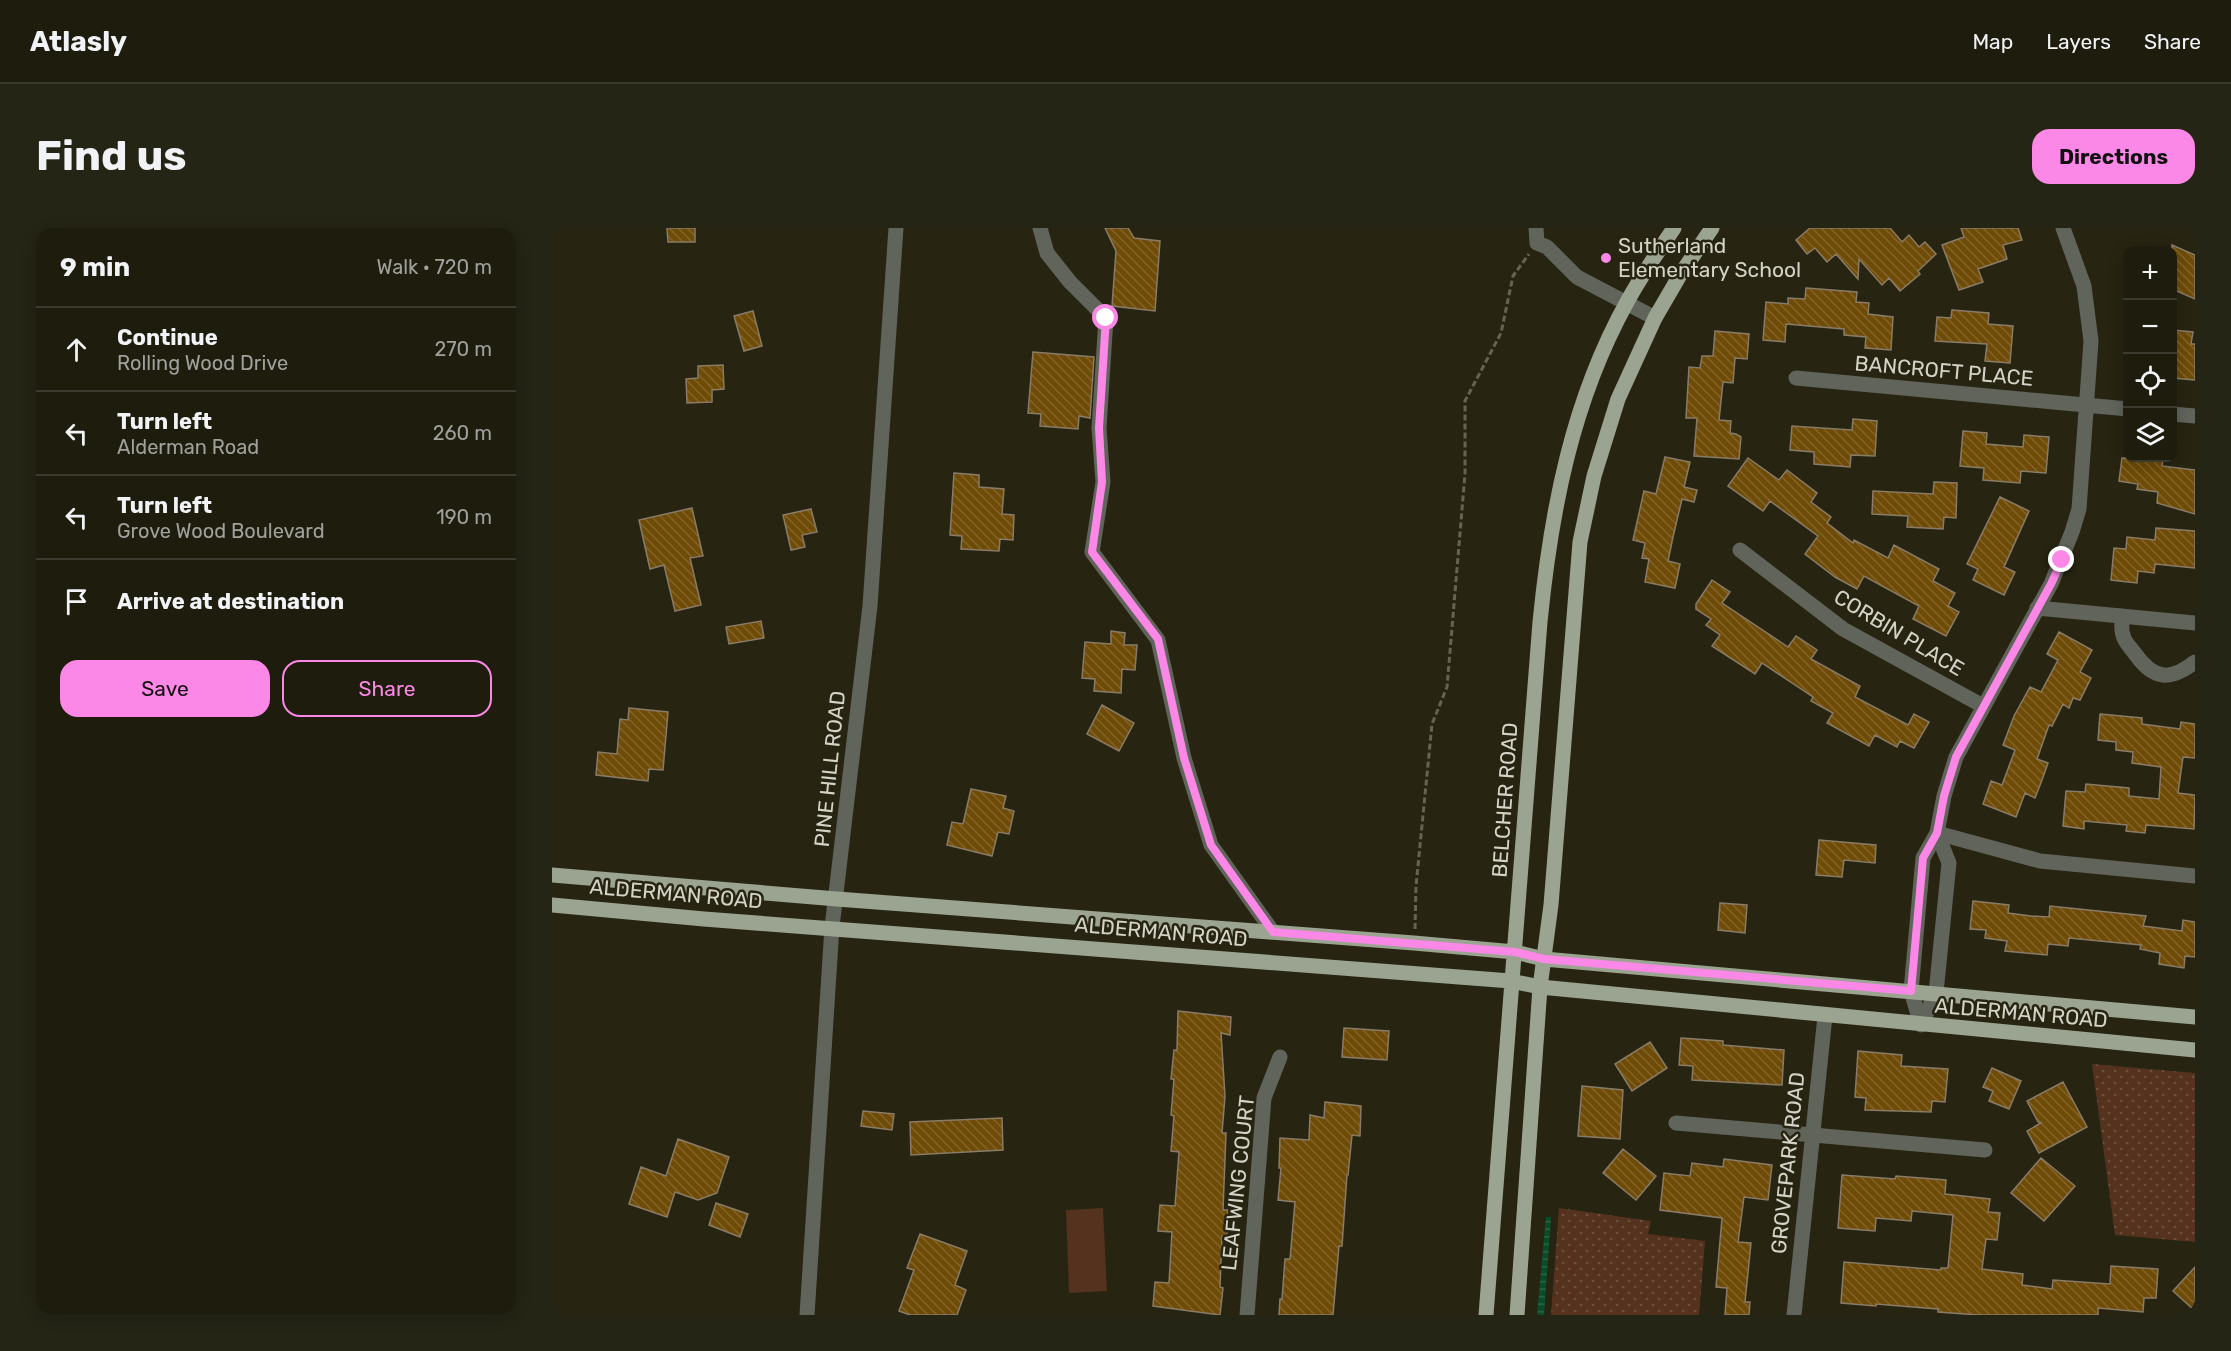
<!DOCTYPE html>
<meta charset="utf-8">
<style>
:root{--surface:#1d1c0d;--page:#252516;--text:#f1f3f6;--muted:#a0a19d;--line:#3b3a2e;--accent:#fb87e6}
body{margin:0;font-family:Rubik,sans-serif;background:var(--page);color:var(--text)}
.controls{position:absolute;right:18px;top:18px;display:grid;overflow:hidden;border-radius:12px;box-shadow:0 3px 15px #0003}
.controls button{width:54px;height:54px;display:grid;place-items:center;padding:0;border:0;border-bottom:2px solid var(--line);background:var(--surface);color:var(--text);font:30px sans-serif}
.stop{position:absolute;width:18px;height:18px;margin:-14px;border:4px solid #fb87e6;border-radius:50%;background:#fff}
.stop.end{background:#fb87e6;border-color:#fff;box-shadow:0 2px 6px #0008}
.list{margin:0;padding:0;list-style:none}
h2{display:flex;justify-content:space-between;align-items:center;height:78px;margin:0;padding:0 24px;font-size:26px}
h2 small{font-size:20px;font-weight:400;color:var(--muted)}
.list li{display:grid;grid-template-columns:39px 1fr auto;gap:18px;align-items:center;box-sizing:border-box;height:84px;padding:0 24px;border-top:2px solid var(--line)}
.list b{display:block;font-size:22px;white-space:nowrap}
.list p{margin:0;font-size:20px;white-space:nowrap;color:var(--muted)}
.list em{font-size:20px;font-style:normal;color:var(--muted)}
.actions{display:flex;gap:12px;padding:18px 24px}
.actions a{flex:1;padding:14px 0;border:2px solid var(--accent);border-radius:18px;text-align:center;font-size:21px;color:var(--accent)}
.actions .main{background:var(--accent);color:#111}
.icon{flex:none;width:33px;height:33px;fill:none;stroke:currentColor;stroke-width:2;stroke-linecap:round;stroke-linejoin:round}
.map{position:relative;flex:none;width:1643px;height:1087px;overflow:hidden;border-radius:18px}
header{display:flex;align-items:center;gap:36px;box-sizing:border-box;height:84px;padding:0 30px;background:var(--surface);border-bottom:2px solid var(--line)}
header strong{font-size:28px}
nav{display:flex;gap:33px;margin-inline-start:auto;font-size:21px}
.intro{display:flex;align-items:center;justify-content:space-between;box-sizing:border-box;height:144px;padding:0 36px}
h1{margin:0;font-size:42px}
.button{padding:15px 27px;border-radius:18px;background:var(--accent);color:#111;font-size:21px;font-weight:700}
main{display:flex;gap:36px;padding:0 36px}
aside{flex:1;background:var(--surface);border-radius:18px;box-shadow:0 3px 15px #0003}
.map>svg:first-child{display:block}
.grass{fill:url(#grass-dots)}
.pitch{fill:#54321e}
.water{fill:url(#water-rules)}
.building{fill:url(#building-back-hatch);stroke:#897b67;stroke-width:1.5}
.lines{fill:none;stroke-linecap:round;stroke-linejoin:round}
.path{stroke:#656352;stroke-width:3;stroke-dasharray:6 3;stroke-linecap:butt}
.minor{stroke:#60645b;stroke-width:15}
.major{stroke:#9ba491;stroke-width:15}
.route{stroke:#fb87e6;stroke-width:8}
.poi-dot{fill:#fb87e6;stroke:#272511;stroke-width:2}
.labels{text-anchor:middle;stroke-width:5;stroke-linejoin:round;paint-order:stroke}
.poi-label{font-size:21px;fill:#d4d3c7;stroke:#272511;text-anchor:start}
.street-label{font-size:21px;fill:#d4d3c7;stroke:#272511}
</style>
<header>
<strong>Atlasly</strong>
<nav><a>Map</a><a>Layers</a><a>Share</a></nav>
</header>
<div class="intro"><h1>Find us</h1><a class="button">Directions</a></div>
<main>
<aside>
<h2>9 min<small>Walk · 720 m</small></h2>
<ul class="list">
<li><svg class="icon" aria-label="ahead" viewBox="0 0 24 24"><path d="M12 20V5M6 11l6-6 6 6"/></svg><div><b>Continue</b><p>Rolling Wood Drive</p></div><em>270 m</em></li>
<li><svg class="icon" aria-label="left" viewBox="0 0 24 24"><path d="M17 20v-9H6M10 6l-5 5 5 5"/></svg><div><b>Turn left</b><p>Alderman Road</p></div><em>260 m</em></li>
<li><svg class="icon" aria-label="left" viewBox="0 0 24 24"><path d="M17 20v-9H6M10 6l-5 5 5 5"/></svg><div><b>Turn left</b><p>Grove Wood Boulevard</p></div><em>190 m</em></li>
<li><svg class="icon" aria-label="arrive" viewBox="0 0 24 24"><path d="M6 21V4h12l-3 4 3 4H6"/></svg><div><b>Arrive at destination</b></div></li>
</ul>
<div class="actions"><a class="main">Save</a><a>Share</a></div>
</aside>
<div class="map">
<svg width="1643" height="1087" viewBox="0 0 1643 1087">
<defs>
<pattern id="grass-dots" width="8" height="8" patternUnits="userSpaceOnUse" patternTransform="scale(1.5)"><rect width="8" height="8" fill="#54321e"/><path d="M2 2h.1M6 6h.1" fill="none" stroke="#6c4f3d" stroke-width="1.8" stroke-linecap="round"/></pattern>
<pattern id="water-rules" width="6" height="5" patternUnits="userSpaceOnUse" patternTransform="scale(1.5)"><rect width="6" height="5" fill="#084d28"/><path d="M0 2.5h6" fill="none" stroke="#2b6646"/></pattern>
<pattern id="building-back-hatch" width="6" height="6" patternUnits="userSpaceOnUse" patternTransform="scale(1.5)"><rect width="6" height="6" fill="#6e4b06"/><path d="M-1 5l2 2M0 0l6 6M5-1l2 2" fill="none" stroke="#826429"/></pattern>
</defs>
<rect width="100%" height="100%" fill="#272511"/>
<path class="grass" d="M 1540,836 L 1643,845 L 1643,1014 L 1563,1007 Z
M 1007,980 L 1099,993 L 1096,1006 L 1153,1013 L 1147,1087 L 999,1087 Z"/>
<path class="pitch" d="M 551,980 L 555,1063 L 517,1065 L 514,982 Z"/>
<path class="water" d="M 994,989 L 999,989 L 992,1087 L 985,1087 Z"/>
<path class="building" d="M 115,0 L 143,0 L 143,14 L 116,14 Z
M 553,0 L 576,0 L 582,10 L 608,13 L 603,83 L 560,78 L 564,23 Z
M 1258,0 L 1338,0 L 1350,14 L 1357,7 L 1367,19 L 1373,14 L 1384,26 L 1366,43 L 1368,46 L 1348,63 L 1337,50 L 1330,57 L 1307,31 L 1306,51 L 1284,26 L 1275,34 L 1263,20 L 1255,26 L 1244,12 Z
M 1409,0 L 1466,0 L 1470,12 L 1451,17 L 1455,31 L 1426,41 L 1431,54 L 1407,62 L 1390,17 L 1412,9 Z
M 1620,17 L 1643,27 L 1643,71 L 1620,61 Z
M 1254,60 L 1305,64 L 1304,74 L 1317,75 L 1316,86 L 1341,89 L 1339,122 L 1313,120 L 1314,109 L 1292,107 L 1292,101 L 1234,96 L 1233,114 L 1211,112 L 1214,74 L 1236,76 L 1236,70 L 1253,71 Z
M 1400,82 L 1437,85 L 1436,96 L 1461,98 L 1458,135 L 1433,133 L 1435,116 L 1383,113 L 1385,89 L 1399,90 Z
M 201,83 L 210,118 L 192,123 L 182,88 Z
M 1620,102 L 1641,104 L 1639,116 L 1643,116 L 1643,152 L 1620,150 Z
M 1163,103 L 1197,106 L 1195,131 L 1183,130 L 1181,155 L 1171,154 L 1167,192 L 1179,193 L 1178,205 L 1184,206 L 1189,209 L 1187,231 L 1142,228 L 1145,190 L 1134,190 L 1137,139 L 1148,140 L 1150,128 L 1161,128 Z
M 481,124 L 542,129 L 538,190 L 527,188 L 526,201 L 488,198 L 489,186 L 476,185 Z
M 171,137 L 172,161 L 160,162 L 160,174 L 135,175 L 134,151 L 146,150 L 146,138 Z
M 1301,191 L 1325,193 L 1323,228 L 1299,227 L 1298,239 L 1262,236 L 1262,224 L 1238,222 L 1240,198 L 1300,202 Z
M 1411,203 L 1435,205 L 1434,216 L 1471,219 L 1472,207 L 1497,209 L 1494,245 L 1469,243 L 1468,255 L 1431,252 L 1432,240 L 1408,238 Z
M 1113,229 L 1138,234 L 1132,259 L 1145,262 L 1142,274 L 1130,271 L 1121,309 L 1116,333 L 1128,336 L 1123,360 L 1093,354 L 1097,331 L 1090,330 L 1093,315 L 1081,312 L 1092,263 L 1104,266 Z
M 1196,230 L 1227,252 L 1235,242 L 1265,265 L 1259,274 L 1279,289 L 1275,295 L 1301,315 L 1302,312 L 1336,330 L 1342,317 L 1387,341 L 1381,353 L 1403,365 L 1396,378 L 1407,384 L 1394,408 L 1361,391 L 1367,378 L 1312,348 L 1305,361 L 1283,349 L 1253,326 L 1266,308 L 1218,273 L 1211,283 L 1176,258 Z
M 1570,230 L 1611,230 L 1610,238 L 1643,242 L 1643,286 L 1605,275 L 1606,264 L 1585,261 L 1586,256 L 1567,253 Z
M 402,245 L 427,247 L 427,259 L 452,261 L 450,286 L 462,287 L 461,312 L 448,311 L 447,323 L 409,321 L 410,308 L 398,307 Z
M 1382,254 L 1405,255 L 1404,290 L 1392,289 L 1391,301 L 1355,299 L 1356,288 L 1320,286 L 1321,263 L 1381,266 Z
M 1448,269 L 1477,283 L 1452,339 L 1463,344 L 1452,367 L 1421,352 L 1426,341 L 1415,336 Z
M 140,280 L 151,328 L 138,330 L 149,377 L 123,383 L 112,337 L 98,341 L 87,292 Z
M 259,281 L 265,304 L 250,307 L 253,319 L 239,322 L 231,287 Z
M 1604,300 L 1643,303 L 1643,340 L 1603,336 L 1602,345 L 1586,343 L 1585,355 L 1559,352 L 1562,320 L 1574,321 L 1575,309 L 1603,312 Z
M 1160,352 L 1178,364 L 1170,375 L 1236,419 L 1244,408 L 1265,422 L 1259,431 L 1308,458 L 1303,469 L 1356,497 L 1362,486 L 1377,494 L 1362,520 L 1348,513 L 1345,519 L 1323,507 L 1317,518 L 1275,495 L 1281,485 L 1259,473 L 1261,469 L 1210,435 L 1203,446 L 1160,418 L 1168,407 L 1154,397 L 1159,391 L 1144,381 L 1144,376 Z
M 209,393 L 212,410 L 177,416 L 174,399 Z
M 559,403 L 573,405 L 572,417 L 585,417 L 583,442 L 570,441 L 569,465 L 542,463 L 543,451 L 530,450 L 533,414 L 559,416 Z
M 1507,404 L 1540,422 L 1528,444 L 1539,450 L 1528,472 L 1521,470 L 1517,480 L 1511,476 L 1500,498 L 1497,497 L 1485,531 L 1496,535 L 1490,552 L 1483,570 L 1473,565 L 1464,589 L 1431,576 L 1439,553 L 1450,557 L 1463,522 L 1451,517 L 1462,488 L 1478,459 L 1489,464 L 1506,432 L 1495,426 Z
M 550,477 L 582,495 L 567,523 L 535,506 Z
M 77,480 L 116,484 L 111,542 L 97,541 L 96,553 L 44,547 L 46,524 L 65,526 L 68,491 L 76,492 Z
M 1548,486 L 1590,490 L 1590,496 L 1628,501 L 1629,494 L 1643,496 L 1643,530 L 1631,529 L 1626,565 L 1643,567 L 1642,601 L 1594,597 L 1593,605 L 1574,603 L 1575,597 L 1532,593 L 1532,601 L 1511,598 L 1514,563 L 1533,564 L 1534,556 L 1577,560 L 1577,568 L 1607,571 L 1609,539 L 1580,535 L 1581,524 L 1564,522 L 1564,514 L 1546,512 Z
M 419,561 L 454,568 L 451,580 L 462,583 L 457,606 L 446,604 L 440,628 L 395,617 L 400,594 L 411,596 Z
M 1267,612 L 1324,617 L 1323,635 L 1292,632 L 1290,649 L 1264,647 Z
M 1421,673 L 1457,677 L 1456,685 L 1479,688 L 1497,689 L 1498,678 L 1594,688 L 1591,698 L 1630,703 L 1631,692 L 1643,694 L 1643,729 L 1633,728 L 1632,740 L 1607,736 L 1608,725 L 1588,721 L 1589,717 L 1517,710 L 1516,718 L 1496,716 L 1495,727 L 1453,723 L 1455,713 L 1433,710 L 1434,702 L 1418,701 Z
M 1168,675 L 1195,677 L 1193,705 L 1166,702 Z
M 626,783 L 679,789 L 678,807 L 669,805 L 673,868 L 670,905 L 674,905 L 671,982 L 676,982 L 675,1009 L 670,1008 L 668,1059 L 671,1060 L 668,1087 L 601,1078 L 603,1054 L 617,1055 L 620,1004 L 606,1003 L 608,977 L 623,978 L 627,924 L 619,923 L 622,888 L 619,887 L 622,851 L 619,851 L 622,822 L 625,822 Z
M 792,800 L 837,803 L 835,832 L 790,829 Z
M 1129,810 L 1171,813 L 1171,817 L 1232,822 L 1230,857 L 1140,852 L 1141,838 L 1127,837 Z
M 1098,814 L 1115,840 L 1080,863 L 1063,836 Z
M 1306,823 L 1350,827 L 1349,838 L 1396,841 L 1393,874 L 1380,873 L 1379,884 L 1313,882 L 1314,870 L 1303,869 Z
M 1440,840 L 1469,853 L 1457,881 L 1437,873 L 1441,863 L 1431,859 Z
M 1511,854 L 1535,899 L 1487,925 L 1475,903 L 1489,895 L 1486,894 L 1475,873 Z
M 1030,858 L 1071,862 L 1068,911 L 1026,908 Z
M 773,874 L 809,878 L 808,908 L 800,907 L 796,947 L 795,947 L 790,1018 L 787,1018 L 781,1087 L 727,1087 L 728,1071 L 730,1071 L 733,1031 L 738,1031 L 743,974 L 726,972 L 729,940 L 727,940 L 728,910 L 757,912 L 758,887 L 772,890 Z
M 311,883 L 342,886 L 340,902 L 309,898 Z
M 450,890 L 451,922 L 359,927 L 358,894 Z
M 126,911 L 177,929 L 165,965 L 146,972 L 123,964 L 115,989 L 77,976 L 89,939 L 114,948 Z
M 1071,921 L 1104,948 L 1084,972 L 1051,945 Z
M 1489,930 L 1523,958 L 1492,993 L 1459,965 Z
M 1172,931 L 1220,937 L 1216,972 L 1192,969 L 1186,1014 L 1199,1015 L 1193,1074 L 1198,1074 L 1197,1087 L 1173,1087 L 1175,1060 L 1164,1059 L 1170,990 L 1108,982 L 1112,945 L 1138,948 L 1140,935 L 1171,939 Z
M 1290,947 L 1343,951 L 1344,948 L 1394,952 L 1393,966 L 1438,971 L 1436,984 L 1448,985 L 1445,1012 L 1434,1011 L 1430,1041 L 1471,1046 L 1470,1057 L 1500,1061 L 1501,1052 L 1558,1056 L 1559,1038 L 1606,1041 L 1604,1070 L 1592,1070 L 1591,1084 L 1546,1080 L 1546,1087 L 1427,1087 L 1386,1084 L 1386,1081 L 1324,1076 L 1324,1078 L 1289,1075 L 1292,1034 L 1389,1042 L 1389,1040 L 1396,1040 L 1401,987 L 1360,983 L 1359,993 L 1324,990 L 1323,1003 L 1286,1000 Z
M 164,975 L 196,986 L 188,1009 L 157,997 Z
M 368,1006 L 415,1023 L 403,1057 L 414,1062 L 405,1087 L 358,1087 L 347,1083 L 362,1042 L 355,1040 Z
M 1643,1039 L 1643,1083 L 1621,1063 Z"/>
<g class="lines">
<path class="path" d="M 863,701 L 864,658 L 880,496 L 895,459 L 913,246 L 913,173 L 949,105 L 961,48 L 977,26"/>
<path class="minor" d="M 488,0 L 495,25 L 518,54 L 554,90 L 547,200 L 551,254 L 540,324 L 606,412 L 632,530 L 659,617 L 721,704
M 984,0 L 985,15 L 995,19 L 1025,49 L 1103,90
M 1244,150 L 1576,181
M 1620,186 L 1643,188
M 1188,322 L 1291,401 L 1431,478
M 1485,380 L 1643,395
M 1570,388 C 1570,394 1569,402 1571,407 C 1572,414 1580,421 1584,427 C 1602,452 1619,453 1643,434
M 1385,605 L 1397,635 L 1384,765 L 1369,797 L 1359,763 L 1371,630 L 1385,605 L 1392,568 L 1404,529 L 1499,356 L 1520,304 L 1527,281 L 1539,113 L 1532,58 L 1511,0
M 1385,605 L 1488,633 L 1643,648
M 1124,895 L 1433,922
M 255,1087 L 280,699 L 318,378 L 344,0
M 695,1087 L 712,870 L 728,829
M 1242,1087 L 1273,788"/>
<path class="major" d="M 0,647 L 285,671 L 862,715 L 963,724 L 992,731 L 1643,789
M 0,677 L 152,691 L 959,753 L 988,759 L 1643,822
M 934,1087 L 988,394 C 999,283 1020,173 1075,74 C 1089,48 1106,24 1122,0
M 965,1087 L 988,759 L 999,677 L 1028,314 L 1042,248 L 1066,171 L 1103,90 L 1128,47 L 1160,0"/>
</g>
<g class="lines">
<path class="route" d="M 554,90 L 547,200 L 550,254 L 540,324 L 606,411 L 632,530 L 659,617 L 721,704 L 963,724 L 992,731 L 1359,763 L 1371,630 L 1385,605 L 1392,568 L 1404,529 L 1499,356 L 1510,332"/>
</g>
<circle class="poi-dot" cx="1054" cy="30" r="6"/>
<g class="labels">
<g class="poi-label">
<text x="1066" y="25">Sutherland<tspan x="1066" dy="24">Elementary School</tspan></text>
</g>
<g class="street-label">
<text transform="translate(1392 143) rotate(5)" y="7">BANCROFT PLACE</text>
<text transform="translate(1347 405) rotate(31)" y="7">CORBIN PLACE</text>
<text transform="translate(278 541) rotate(-84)" y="7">PINE HILL ROAD</text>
<text transform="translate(953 572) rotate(-86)" y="7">BELCHER ROAD</text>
<text transform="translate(124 666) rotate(5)" y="7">ALDERMAN ROAD</text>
<text transform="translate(609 704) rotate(5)" y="7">ALDERMAN ROAD</text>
<text transform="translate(1469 785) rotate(5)" y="7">ALDERMAN ROAD</text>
<text transform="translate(1236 935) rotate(-84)" y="7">GROVEPARK ROAD</text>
<text transform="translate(686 955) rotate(-84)" y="7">LEAFWING COURT</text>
</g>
</g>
</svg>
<div class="controls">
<button>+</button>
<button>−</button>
<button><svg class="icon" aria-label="locate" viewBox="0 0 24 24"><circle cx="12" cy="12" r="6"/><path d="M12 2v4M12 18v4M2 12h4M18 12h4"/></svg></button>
<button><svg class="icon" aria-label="layers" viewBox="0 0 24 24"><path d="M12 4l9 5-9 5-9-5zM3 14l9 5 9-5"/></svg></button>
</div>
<div class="stop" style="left:554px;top:90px"></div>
<div class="stop end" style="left:1510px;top:332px"></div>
</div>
</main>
